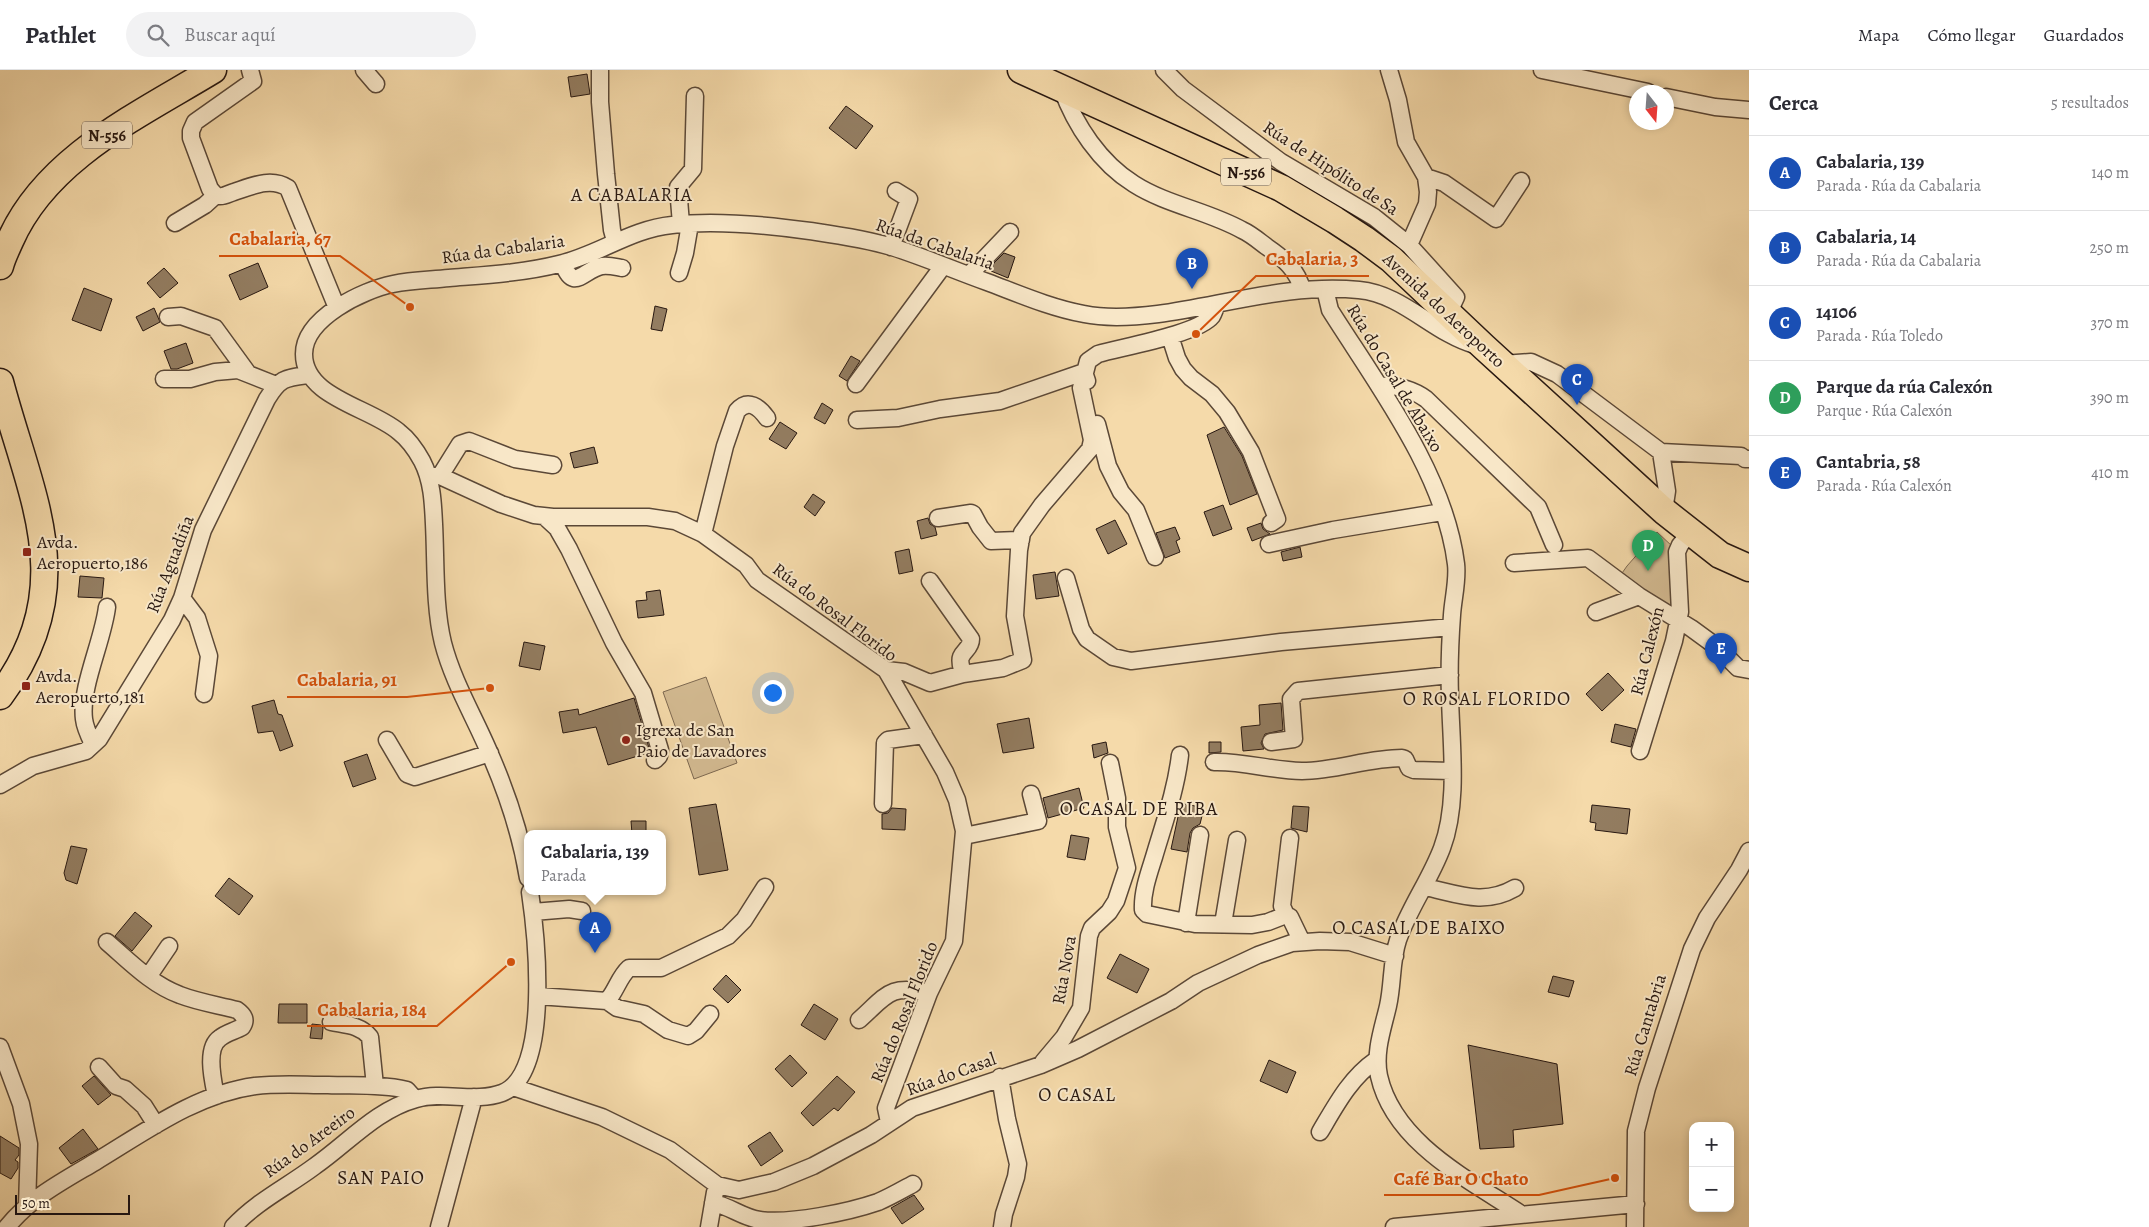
<!DOCTYPE html>
<html lang="es">
<meta charset="utf-8">
<style>
:root{--surface:#fff;--page:#f2f2f3;--text:#2b2b33;--muted:#7c7c81;--line:#e1e1e2;--accent:#1a73e8}
body{margin:0;font-family:Alegreya,serif;background:var(--page);color:var(--text)}
.controls{position:absolute;right:15px;bottom:15px;display:grid;overflow:hidden;border-radius:10px;box-shadow:0 2px 8px #0003}
.controls button{width:45px;height:45px;display:grid;place-items:center;padding:0;border:0;border-bottom:1px solid var(--line);background:var(--surface);color:var(--text);font:25px sans-serif}
.compass{position:absolute;left:1629px;top:15px;width:45px;height:45px;border-radius:50%;background:var(--surface);box-shadow:0 2px 8px #0003;rotate:163deg}
.scale{position:absolute;left:15px;bottom:12px;width:115px;box-sizing:border-box;padding-left:5px;border:2px solid #281811;border-top:0;font-size:14px;line-height:18px;white-space:nowrap;color:#281811;-webkit-text-stroke:4px #f8e7c8;paint-order:stroke}
.you{position:absolute;left:772px;top:622px;width:18px;height:18px;margin:-12px;border:4px solid #fff;border-radius:50%;background:#1a73e8;box-shadow:0 0 0 8px #1a73e833}
.badge{display:grid;place-items:center;width:32px;height:32px;border-radius:50%;background:var(--accent);color:#fff;font-size:16px;font-weight:700}
.pin{position:absolute;translate:-50% -41px;filter:drop-shadow(0 1px 2px #0008)}
.pin::after{content:'';position:absolute;top:26px;width:18px;height:15px;background:inherit;clip-path:polygon(0 0,100% 0,50% 100%)}
.popup{position:absolute;left:524px;top:760px;width:142px;height:65px;box-sizing:border-box;display:grid;place-content:center;border-radius:10px;background:var(--surface);filter:drop-shadow(0 1px 4px #0005);font-size:16px;white-space:nowrap;color:var(--muted)}
.popup b{font-size:19px;color:var(--text)}
.popup::after{content:'';position:absolute;left:50%;top:100%;margin-left:-10px;border:10px solid transparent;border-top-color:var(--surface)}
.list{margin:0;padding:0;list-style:none}
h2{display:flex;justify-content:space-between;align-items:center;height:65px;margin:0;padding:0 20px;font-size:21px}
h2 small{font-size:16px;font-weight:400;color:var(--muted)}
.list li{display:grid;grid-template-columns:32px 1fr auto;gap:15px;align-items:center;box-sizing:border-box;height:75px;padding:0 20px;border-top:1px solid var(--line)}
.list b{display:block;font-size:19px;white-space:nowrap}
.list p{margin:0;font-size:16px;white-space:nowrap;color:var(--muted)}
.list em{font-size:16px;font-style:normal;color:var(--muted)}
.icon{flex:none;width:28px;height:28px;fill:none;stroke:currentColor;stroke-width:2;stroke-linecap:round;stroke-linejoin:round}
.map{position:relative;flex:none;width:1749px;height:1157px;overflow:hidden}
header{display:flex;align-items:center;gap:30px;box-sizing:border-box;height:70px;padding:0 25px;background:var(--surface);border-bottom:1px solid var(--line)}
header strong{font-size:24px}
nav{display:flex;gap:28px;margin-inline-start:auto;font-size:18px}
.search{width:350px;height:45px;background:var(--page);display:flex;align-items:center;gap:12px;box-sizing:border-box;padding:0 18px;border-radius:28px;color:var(--muted);font-size:19px}
main{display:flex}
aside{flex:1;background:var(--surface)}
.map>svg:first-child{display:block}
.green{fill:#d2b990;stroke:#7d6850}
.building{fill:#937d61;stroke:#281811}
.lines{fill:none;stroke-linecap:round;stroke-linejoin:round}
.minor-casing{stroke:#5b4837;stroke-width:19}
.primary-casing{stroke:#281811;stroke-width:29}
.minor{stroke:#f8e7c8;stroke-width:16}
.primary{stroke:#f5daaa;stroke-width:26}
.poi-dot{fill:#8f2418;stroke:#f8e7c8;stroke-width:2}
.labels{text-anchor:middle;stroke-width:4;stroke-linejoin:round;paint-order:stroke}
.shield{fill:#f8e7c8;stroke:#665648;stroke-width:1}
.shield-label{font-size:16px;font-weight:bold;fill:#281811}
.street-label{font-size:18px;fill:#281811;stroke:#f8e7c8}
.poi-label{font-size:18px;fill:#281811;stroke:#f8e7c8;text-anchor:start}
.neighbourhood-label{font-size:19px;letter-spacing:1px;fill:#281811;stroke:#f8e7c8}
.leader{fill:none;stroke:#d5520c;stroke-width:2}
.callout-dot{fill:#d5520c;stroke:#f8e7c8;stroke-width:2}
.callout-label{font-size:19px;text-anchor:middle;font-weight:bold;fill:#d5520c;stroke:#f8e7c8;stroke-width:4;stroke-linejoin:round;paint-order:stroke}
</style>
<header>
<strong>Pathlet</strong>
<div class="search"><svg class="icon" aria-label="search" viewBox="0 0 24 24"><circle cx="10" cy="10" r="6"/><path d="M15 15l6 6"/></svg>Buscar aquí</div>
<nav><a>Mapa</a><a>Cómo llegar</a><a>Guardados</a></nav>
</header>
<main>
<div class="map">
<svg width="1749" height="1157" viewBox="0 0 1749 1157">
<rect width="100%" height="100%" fill="#f5daaa"/>
<filter id="stains"><feTurbulence type="fractalNoise" baseFrequency=".004" numOctaves="4"/><feColorMatrix values="0 0 0 0 .2 0 0 0 0 .09 0 0 0 0 .02 0 0 0 .5 -.17"/></filter>
<radialGradient id="worn" r=".72"><stop offset=".6" stop-color="#630" stop-opacity="0"/><stop offset="1" stop-color="#630" stop-opacity=".3"/></radialGradient>
<path class="green" d="M 1657,462 L 1673,477 L 1674,539 L 1620,506 L 1627,496 Z
M 706,607 L 737,693 L 694,709 L 663,622 Z"/>
<path class="building" d="M 587,4 L 590,24 L 571,27 L 568,7 Z
M 846,36 L 873,56 L 856,79 L 829,58 Z
M 1004,183 L 1015,187 L 1008,208 L 991,201 L 994,193 Z
M 258,193 L 268,217 L 240,230 L 229,205 Z
M 164,198 L 178,213 L 160,228 L 147,213 Z
M 84,218 L 112,229 L 101,261 L 72,250 Z
M 655,236 L 667,239 L 662,261 L 651,259 Z
M 154,238 L 160,252 L 143,261 L 136,247 Z
M 186,273 L 193,293 L 177,299 L 171,299 L 164,281 Z
M 851,286 L 860,291 L 847,311 L 839,306 Z
M 822,333 L 833,340 L 825,354 L 814,348 Z
M 780,352 L 797,363 L 786,379 L 769,369 Z
M 1224,357 L 1242,386 L 1257,424 L 1230,435 L 1207,365 Z
M 594,377 L 598,393 L 574,398 L 570,383 Z
M 813,424 L 825,432 L 815,446 L 804,437 Z
M 1223,435 L 1232,459 L 1213,466 L 1204,442 Z
M 928,448 L 930,454 L 935,457 L 937,465 L 921,469 L 917,451 Z
M 1115,450 L 1127,474 L 1108,484 L 1096,459 Z
M 1261,453 L 1263,459 L 1270,464 L 1252,471 L 1247,458 Z
M 1175,457 L 1180,469 L 1176,471 L 1180,482 L 1165,488 L 1156,463 Z
M 1300,477 L 1302,487 L 1283,491 L 1281,482 Z
M 909,479 L 913,501 L 899,504 L 895,482 Z
M 1055,502 L 1059,526 L 1036,529 L 1033,505 Z
M 80,506 L 104,508 L 102,528 L 78,527 Z
M 660,520 L 664,545 L 638,548 L 636,531 L 647,530 L 646,522 Z
M 524,572 L 545,576 L 540,600 L 519,596 Z
M 1608,603 L 1624,620 L 1602,641 L 1586,624 Z
M 634,628 L 650,681 L 648,683 L 608,695 L 596,657 L 563,663 L 559,642 L 578,639 L 579,645 Z
M 274,630 L 278,644 L 282,645 L 293,676 L 280,681 L 273,661 L 258,663 L 252,636 Z
M 1281,633 L 1283,660 L 1265,664 L 1261,673 L 1264,679 L 1243,681 L 1241,657 L 1260,655 L 1259,635 Z
M 1029,648 L 1034,678 L 1003,683 L 997,654 Z
M 1615,654 L 1636,659 L 1631,677 L 1611,672 Z
M 1106,672 L 1108,683 L 1094,688 L 1092,675 Z
M 1209,672 L 1221,672 L 1221,682 L 1209,683 Z
M 367,684 L 376,709 L 353,717 L 344,692 Z
M 1079,718 L 1084,738 L 1048,748 L 1043,728 Z
M 1181,733 L 1204,738 L 1200,754 L 1193,758 L 1190,763 L 1187,782 L 1171,779 Z
M 716,734 L 728,800 L 699,805 L 689,738 Z
M 1592,735 L 1630,739 L 1627,764 L 1595,760 L 1596,753 L 1590,752 Z
M 1293,736 L 1309,737 L 1307,762 L 1291,758 Z
M 892,738 L 906,739 L 905,760 L 882,759 L 882,744 L 888,743 Z
M 631,751 L 646,751 L 646,764 L 632,764 Z
M 1071,765 L 1089,768 L 1085,790 L 1067,787 Z
M 71,776 L 87,779 L 77,814 L 66,810 L 64,803 Z
M 229,808 L 253,826 L 239,845 L 215,826 Z
M 135,842 L 152,856 L 132,881 L 115,866 Z
M 1120,884 L 1149,899 L 1137,923 L 1107,908 Z
M 726,905 L 741,920 L 728,933 L 713,919 Z
M 1553,906 L 1574,911 L 1569,927 L 1548,922 Z
M 279,934 L 307,934 L 307,953 L 278,953 Z
M 814,934 L 838,949 L 825,970 L 801,955 Z
M 312,954 L 321,955 L 323,958 L 322,969 L 310,968 Z
M 1468,975 L 1557,994 L 1563,1054 L 1513,1060 L 1514,1077 L 1480,1079 Z
M 790,985 L 807,1003 L 792,1017 L 775,999 Z
M 1269,990 L 1296,1002 L 1287,1023 L 1260,1011 Z
M 94,1006 L 111,1025 L 98,1035 L 82,1016 Z
M 837,1006 L 855,1022 L 838,1041 L 834,1038 L 813,1056 L 801,1043 Z
M 83,1059 L 98,1079 L 71,1094 L 59,1078 Z
M 770,1062 L 783,1081 L 761,1096 L 748,1076 Z
M 0,1066 L 19,1078 L 19,1085 L 15,1090 L 18,1092 L 18,1098 L 11,1109 L 0,1103 Z
M 914,1125 L 924,1139 L 902,1154 L 891,1138 Z"/>
<g class="lines">
<defs>
<path id="minor" d="M 250,0 L 253,11 L 195,52 L 191,61 L 191,68 L 210,119 C 213,122 215,126 219,126 C 224,127 230,123 234,122 C 252,116 271,107 288,118 L 337,238
M 364,0 L 376,14
M 600,0 L 600,32 L 606,104 L 612,160 L 615,171
M 1164,0 L 1183,19 L 1281,92 L 1374,147 L 1409,175 L 1456,227 L 1449,242
M 1389,0 L 1398,30 L 1406,72 L 1426,107 L 1428,122 L 1427,134 L 1409,175
M 1542,0 L 1648,22
M 1062,19 C 1075,55 1100,93 1134,114 C 1167,135 1208,141 1242,160 C 1251,164 1259,171 1267,177 C 1283,188 1298,200 1302,220
M 1666,27 L 1715,37 L 1749,40
M 1426,107 L 1444,113 L 1496,149 L 1521,111
M 175,153 L 205,135 L 216,125
M 681,154 L 678,117 L 693,99 L 695,26
M 891,177 L 909,129 L 896,121
M 563,193 C 573,223 583,200 602,196 C 609,195 616,197 622,198
M 679,203 L 685,183 L 690,154
M 969,205 L 1010,162
M 1325,219 L 1330,240 C 1378,316 1445,404 1456,494 C 1458,510 1453,529 1452,545 C 1450,572 1449,600 1450,627 C 1451,674 1459,733 1442,778 C 1430,810 1409,838 1398,870 C 1391,891 1393,914 1388,936 C 1383,958 1374,982 1379,1006 C 1394,1073 1468,1109 1521,1144
M 168,247 L 181,246 L 215,258 L 247,302
M 1170,266 L 1177,288 L 1183,299 L 1191,308 L 1212,324 L 1227,342 L 1251,382 L 1277,449 L 1271,453
M 1503,294 L 1531,292 L 1557,304 L 1661,382 L 1667,421 L 1664,441
M 164,309 L 190,309 L 215,302 L 238,300 L 276,315
M 856,314 L 943,196
M 1379,316 C 1397,315 1412,319 1426,329 L 1538,437 L 1554,475
M 857,350 L 898,348 L 940,339 L 1000,331 L 1084,302 L 1087,311
M 1097,354 L 1108,396 L 1121,422 L 1136,440 L 1155,487
M 1661,382 L 1741,386 L 1745,389 L 1749,389
M 428,406 L 440,406 L 501,434 L 534,445 L 553,447 L 648,447 L 675,451 L 703,464 L 746,495 L 757,510 L 886,600 L 945,702 L 957,730 L 964,761 L 954,871 L 929,923 L 886,1038 L 889,1052
M 440,406 L 460,374 L 469,371 L 515,389 L 553,395
M 544,446 L 557,458 L 569,479 L 614,573 L 643,623 L 660,680 L 659,686 L 655,690
M 938,448 L 971,443 L 973,444 L 980,457 L 991,471 L 1021,470
M 703,464 L 725,376 L 737,341 C 748,328 759,337 767,348
M 1269,474 L 1333,460 L 1442,442
M 1514,493 L 1588,488 L 1639,526 L 1691,558 L 1717,577 L 1738,598 L 1749,600
M 1066,508 L 1081,559 L 1087,569 L 1113,587 L 1131,591 L 1281,572 L 1451,557
M 930,511 L 971,569 C 971,578 964,580 961,587 C 959,592 962,599 963,604
M 182,528 L 197,548 L 209,586 L 204,624
M 1596,542 L 1639,526
M 886,600 L 904,602 L 930,613 L 963,604 L 1003,598 L 1023,590 L 1015,546 L 1019,480 L 1022,463 L 1042,435 L 1090,379 L 1092,370 L 1081,318 L 1088,291 L 1098,284 C 1122,277 1198,264 1212,246 C 1214,243 1215,238 1217,235
M 387,670 L 407,704 L 415,707 L 490,683
M 1271,672 L 1294,669 L 1291,629 L 1298,621 L 1450,605
M 93,674 C 89,666 85,658 84,649 C 80,617 103,571 107,537
M 1640,681 L 1674,571 L 1680,542 L 1677,482 L 1680,475 L 1690,463
M 1180,685 C 1176,720 1164,753 1154,787 C 1149,803 1142,822 1143,840 L 1147,844 L 1195,854 L 1252,855 L 1268,852 L 1286,845 L 1290,847 L 1302,872
M 1214,692 C 1244,691 1273,701 1302,701 C 1336,701 1368,688 1402,688 L 1405,689 L 1409,698 L 1414,700 L 1451,701
M 0,715 L 33,696 L 86,681 L 99,669 L 172,550 L 182,528 L 203,460 L 267,329 C 280,308 285,308 308,305
M 883,734 L 885,673 L 888,670 L 924,665
M 964,766 L 1038,751 L 1031,724
M 528,808 C 521,765 507,723 490,684 C 475,648 453,612 443,573 C 434,536 436,492 434,454 C 433,432 432,410 422,391 C 416,380 408,369 399,362 C 370,337 304,328 304,284 C 304,248 363,220 393,214 C 412,210 430,210 449,208 C 485,205 523,203 559,194 C 598,185 631,159 672,155 C 715,150 767,155 810,161 C 837,165 866,169 892,177 C 924,187 956,201 987,212 C 1019,224 1051,238 1084,244 C 1108,249 1134,247 1158,244 C 1224,235 1292,213 1359,220 C 1403,224 1433,263 1475,275
M 1425,817 C 1458,824 1484,836 1515,818
M 533,842 L 569,839 L 582,841
M 1286,845 L 1282,836 L 1290,768
M 1186,853 L 1200,765
M 1223,854 L 1237,770
M 107,872 C 129,891 152,915 180,925 C 198,932 218,935 237,940 C 244,945 247,950 242,957 C 235,961 226,963 220,968 C 205,978 213,1011 216,1026
M 148,907 L 169,876
M 538,926 L 607,931 L 617,938 L 644,944 L 668,960 L 688,966 L 696,961 L 710,944
M 607,931 C 616,921 619,907 629,898 L 661,898 L 728,866 L 744,850 L 765,817
M 859,950 C 887,925 889,914 929,923
M 331,952 C 346,955 360,955 370,967 L 375,1016
M 0,977 L 21,1034 L 29,1074 L 27,1136
M 1043,992 L 1064,967 L 1081,938 L 1089,866 L 1092,858 L 1109,842 L 1116,831 L 1127,798 L 1117,757 L 1117,728 L 1110,693
M 99,997 L 116,1016 L 125,1019 L 144,1036 L 156,1055
M 1000,1007 L 1007,1049 L 1018,1094 L 1016,1107 L 1004,1144 L 1002,1157
M 513,1017 L 602,1047 L 670,1080 L 717,1115 L 739,1120 L 774,1112 L 813,1096 L 871,1065 L 912,1038 L 1041,995 L 1078,979 L 1171,931 L 1198,913 L 1258,885 L 1292,873 L 1320,871 L 1350,872 L 1395,886
M 1320,1062 C 1336,1035 1350,1008 1376,990
M 713,1133 C 730,1136 743,1148 760,1150 C 791,1154 849,1142 878,1132 C 890,1127 902,1120 913,1114
M 7,1157 C 30,1128 63,1111 95,1092 C 145,1062 196,1024 255,1016 C 279,1013 304,1015 328,1015 C 354,1016 381,1014 407,1020 L 415,1029
M 233,1157 C 257,1131 287,1117 315,1096 C 348,1073 376,1040 416,1029 C 444,1021 475,1033 502,1023 C 552,1004 536,863 530,822
M 439,1157 L 474,1027
M 709,1157 L 715,1122
M 1394,1157 L 1636,1134
M 1635,1157 L 1636,1061 L 1647,1018 L 1692,879 L 1707,848 L 1739,800 L 1749,781"/>
<path id="primary" d="M 1021,0 L 1281,118 L 1335,150 L 1364,169 L 1391,189 L 1484,277 L 1664,441 L 1720,485 L 1749,498
M 0,196 C 2,188 6,180 10,171 C 46,88 139,45 213,0
M 0,312 C 31,429 82,515 0,626"/>
</defs>
<use href="#minor" class="minor-casing"/>
<use href="#primary" class="primary-casing"/>
<use href="#minor" class="minor"/>
<use href="#primary" class="primary"/>
</g>
<g class="poi-dot">
<rect x="22" y="477" width="10" height="10" rx="2.5"/>
<rect x="21" y="611" width="10" height="10" rx="2.5"/>
<circle cx="626" cy="670" r="5"/>
</g>
<g class="labels">
<g class="shield">
<rect x="82" y="51.5" width="50" height="27" rx="4"/>
<rect x="1221" y="88.5" width="50" height="27" rx="4"/>
</g>
<g class="shield-label">
<text x="107" y="71">N-556</text>
<text x="1246" y="108">N-556</text>
</g>
<g class="street-label">
<text transform="translate(1331 98) rotate(33)" y="6">Rúa de Hipólito de Sa</text>
<text transform="translate(935 174) rotate(19)" y="6">Rúa da Cabalaria</text>
<text transform="translate(503 179) rotate(-8)" y="6">Rúa da Cabalaria</text>
<text transform="translate(1444 240) rotate(43)" y="6">Avenida do Aeroporto</text>
<text transform="translate(1395 308) rotate(59)" y="6">Rúa do Casal de Abaixo</text>
<text transform="translate(170 494) rotate(-69)" y="6">Rúa Aguadiña</text>
<text transform="translate(835 542) rotate(37)" y="6">Rúa do Rosal Florido</text>
<text transform="translate(1647 581) rotate(-76)" y="6">Rúa Calexón</text>
<text transform="translate(1064 900) rotate(-80)" y="6">Rúa Nova</text>
<text transform="translate(904 942) rotate(-68)" y="6">Rúa do Rosal Florido</text>
<text transform="translate(1645 955) rotate(-73)" y="6">Rúa Cantabria</text>
<text transform="translate(951 1004) rotate(-20)" y="6">Rúa do Casal</text>
<text transform="translate(309 1072) rotate(-36)" y="6">Rúa do Areeiro</text>
</g>
<g class="poi-label">
<text x="37" y="478">Avda.<tspan x="37" dy="21">Aeropuerto,186</tspan></text>
<text x="36" y="612">Avda.<tspan x="36" dy="21">Aeropuerto,181</tspan></text>
<text x="636" y="666">Igrexa de San<tspan x="636" dy="21">Paio de Lavadores</tspan></text>
</g>
<g class="neighbourhood-label">
<text x="632" y="131">A CABALARIA</text>
<text x="1487" y="635">O ROSAL FLORIDO</text>
<text x="1139" y="745">O CASAL DE RIBA</text>
<text x="1419" y="864">O CASAL DE BAIXO</text>
<text x="1077" y="1031">O CASAL</text>
<text x="381" y="1114">SAN PAIO</text>
</g>
</g>
<path class="leader" d="M410 237L340 186H219M1196 264L1256 206H1369M490 618L407 627H287M511 892L437 956H307M1615 1108L1539 1125H1384"/>
<g class="callout-dot">
<circle cx="410" cy="237" r="5"/>
<circle cx="1196" cy="264" r="5"/>
<circle cx="490" cy="618" r="5"/>
<circle cx="511" cy="892" r="5"/>
<circle cx="1615" cy="1108" r="5"/>
</g>
<g class="callout-label">
<text x="280" y="175">Cabalaria, 67</text>
<text x="1312" y="195">Cabalaria, 3</text>
<text x="347" y="616">Cabalaria, 91</text>
<text x="372" y="946">Cabalaria, 184</text>
<text x="1461" y="1115">Café Bar O Chato</text>
</g>
<rect width="100%" height="100%" filter="url(#stains)"/>
<rect width="100%" height="100%" fill="url(#worn)"/>
</svg>
<div class="controls">
<button>+</button>
<button>−</button>
</div>
<svg class="compass" viewBox="-18 -18 36 36"><path d="M0-13l5 13h-10z" fill="#e53935"/><path d="M0 13l5-13h-10z" fill="#7c7c81"/></svg>
<div class="scale">50 m</div>
<div class="you"></div>
<div class="pin badge" style="left:595px;top:883px;background:#1a4fb4">A</div>
<div class="popup"><b>Cabalaria, 139</b>Parada</div>
<div class="pin badge" style="left:1192px;top:219px;background:#1a4fb4">B</div>
<div class="pin badge" style="left:1577px;top:335px;background:#1a4fb4">C</div>
<div class="pin badge" style="left:1648px;top:501px;background:#2e9e5b">D</div>
<div class="pin badge" style="left:1721px;top:604px;background:#1a4fb4">E</div>
</div>
<aside>
<h2>Cerca<small>5 resultados</small></h2>
<ul class="list">
<li><span class="badge" style="background:#1a4fb4">A</span><div><b>Cabalaria, 139</b><p>Parada · Rúa da Cabalaria</p></div><em>140 m</em></li>
<li><span class="badge" style="background:#1a4fb4">B</span><div><b>Cabalaria, 14</b><p>Parada · Rúa da Cabalaria</p></div><em>250 m</em></li>
<li><span class="badge" style="background:#1a4fb4">C</span><div><b>14106</b><p>Parada · Rúa Toledo</p></div><em>370 m</em></li>
<li><span class="badge" style="background:#2e9e5b">D</span><div><b>Parque da rúa Calexón</b><p>Parque · Rúa Calexón</p></div><em>390 m</em></li>
<li><span class="badge" style="background:#1a4fb4">E</span><div><b>Cantabria, 58</b><p>Parada · Rúa Calexón</p></div><em>410 m</em></li>
</ul>
</aside>
</main>
